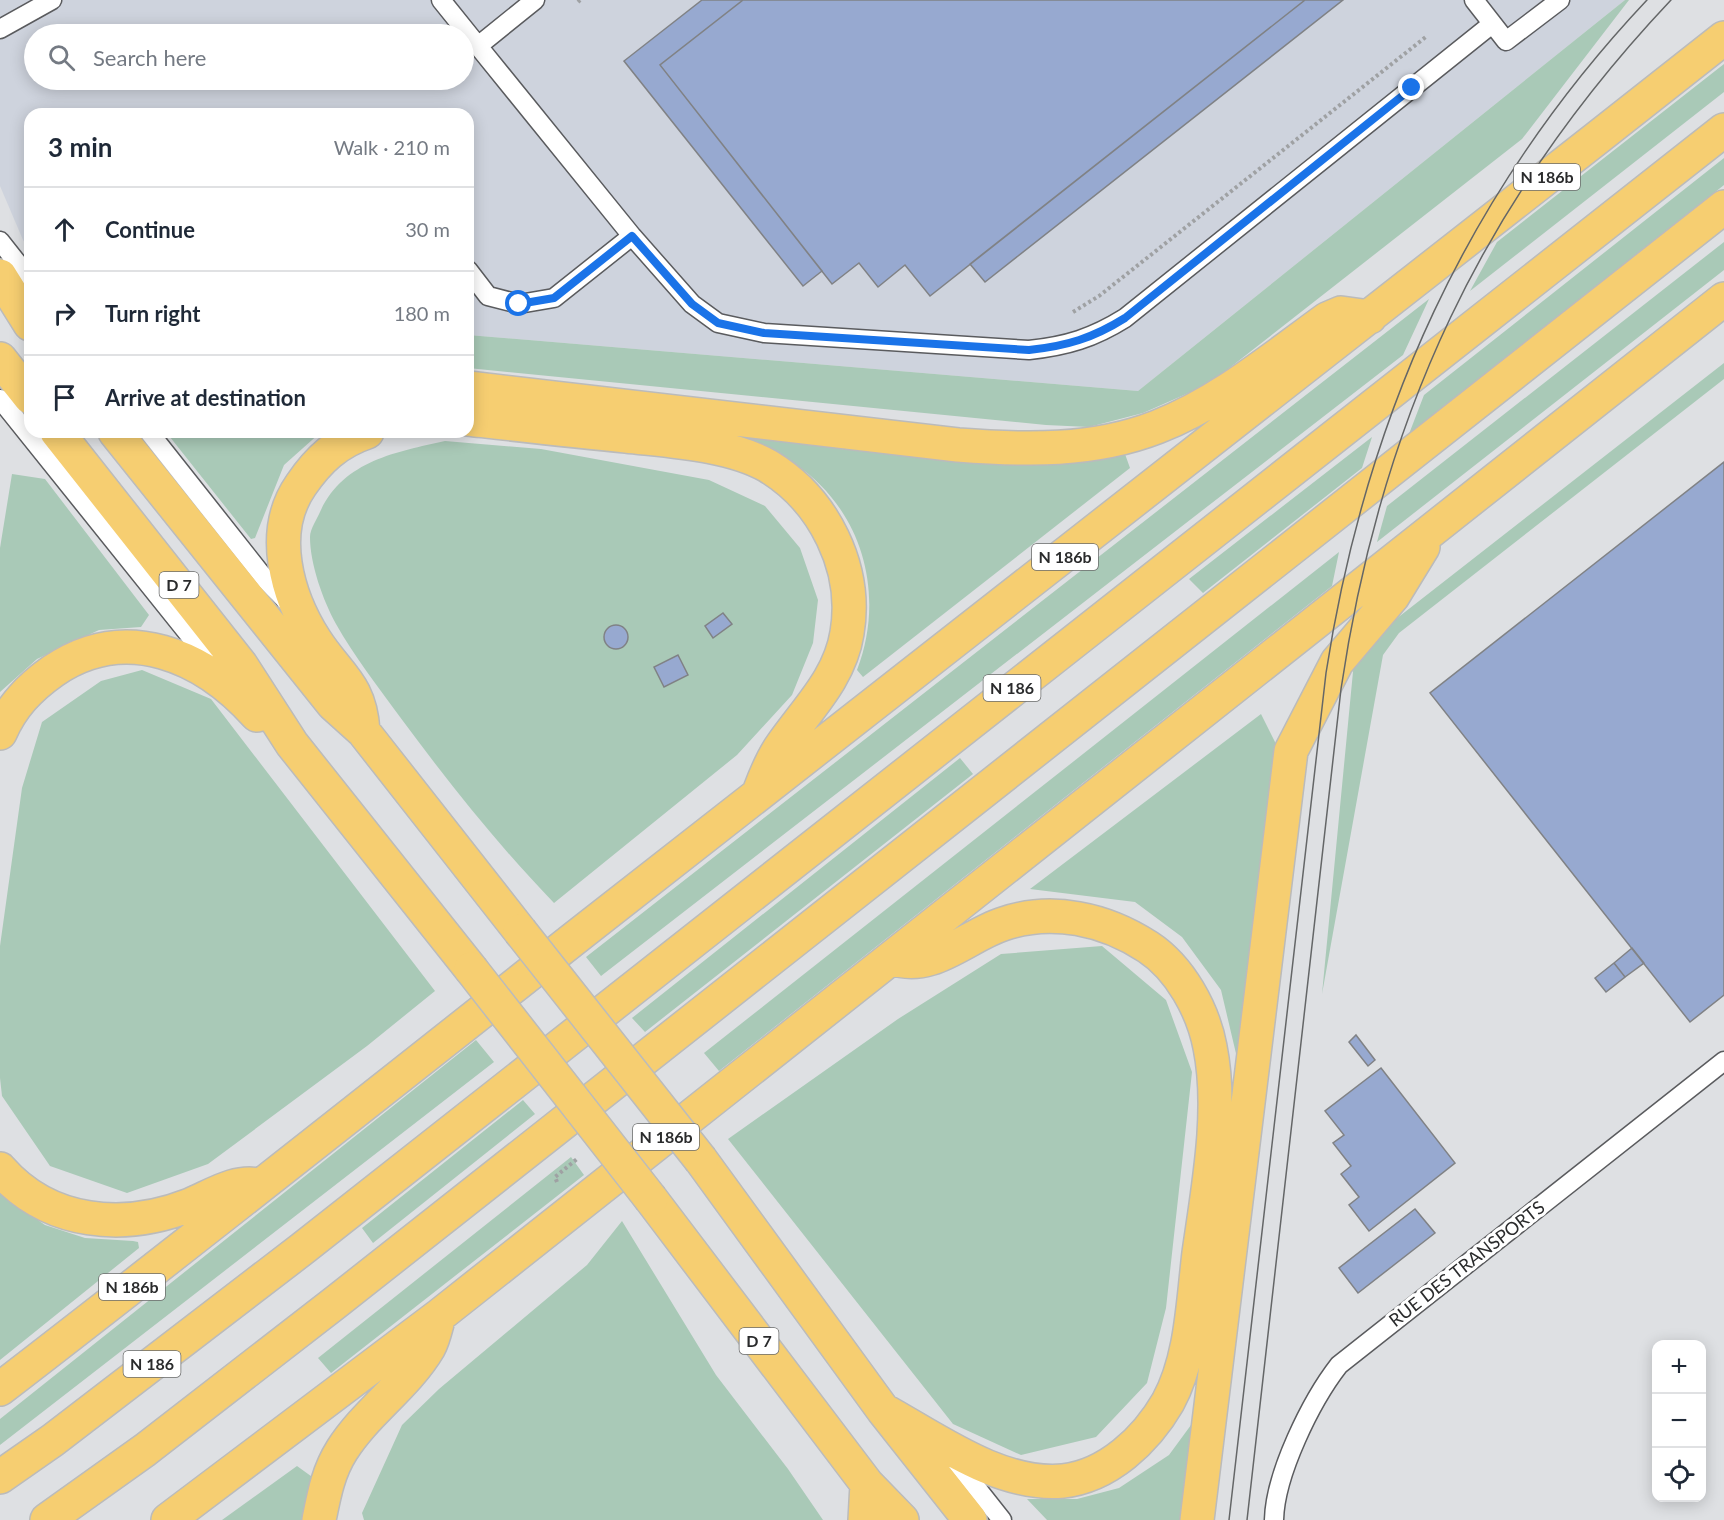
<!DOCTYPE html>
<meta charset="utf-8">
<style>
:root{--surface:#fff;--page:#f6f6f7;--text:#1f2937;--muted:#747a83;--line:#e0e1e3}
body{margin:0;font-family:Lato,sans-serif;background:var(--page);color:var(--text)}
.controls{position:absolute;right:18px;bottom:18px;display:grid;overflow:hidden;border-radius:12px;box-shadow:0 3px 15px #0003}
.controls button{width:54px;height:54px;display:grid;place-items:center;padding:0;border:0;border-bottom:2px solid var(--line);background:var(--surface);color:var(--text);font:30px sans-serif}
.stop{position:absolute;width:18px;height:18px;margin:-14px;border:4px solid #1a73e8;border-radius:50%;background:#fff}
.stop.end{background:#1a73e8;border-color:#fff;box-shadow:0 2px 6px #0008}
.list{margin:0;padding:0;list-style:none}
h2{display:flex;justify-content:space-between;align-items:center;height:78px;margin:0;padding:0 24px;font-size:26px}
h2 small{font-size:20px;font-weight:400;color:var(--muted)}
.list li{display:grid;grid-template-columns:39px 1fr auto;gap:18px;align-items:center;box-sizing:border-box;height:84px;padding:0 24px;border-top:2px solid var(--line)}
.list b{display:block;font-size:22px;white-space:nowrap}
.list em{font-size:20px;font-style:normal;color:var(--muted)}
.icon{flex:none;width:33px;height:33px;fill:none;stroke:currentColor;stroke-width:2;stroke-linecap:round;stroke-linejoin:round}
.map{position:relative;flex:none;width:1724px;height:1520px;overflow:hidden}
.search{position:absolute;background:var(--surface);box-shadow:0 3px 15px #0003;left:24px;top:24px;width:450px;height:66px;display:flex;align-items:center;gap:15px;box-sizing:border-box;padding:0 21px;border-radius:33px;color:var(--muted);font-size:22px}
.panel{position:absolute;background:var(--surface);box-shadow:0 3px 15px #0003;left:24px;top:108px;width:450px;height:330px;border-radius:18px}
.map>svg:first-child{display:block}
.built{fill:#ced3dd;fill-rule:evenodd}
.green{fill:#a9c9b7}
.building{fill:#97a9d0;stroke:#808285;stroke-width:1.5}
.lines{fill:none;stroke-linecap:round;stroke-linejoin:round}
.lane-casing{stroke:#5a5b5e;stroke-width:21}
.highway-casing{stroke:#bbb;stroke-width:36}
.path{stroke:#9fa1a3;stroke-width:4;stroke-dasharray:3 3;stroke-linecap:butt}
.lane{stroke:#fff;stroke-width:18}
.highway{stroke:#f6ce71;stroke-width:33}
.tram{stroke:#646667;stroke-width:1.5}
.highway-bridge-casing{stroke:#bbb;stroke-width:36;stroke-linecap:butt}
.highway-bridge{stroke:#f6ce71;stroke-width:33}
.route{stroke:#1a73e8;stroke-width:8}
.labels{text-anchor:middle;stroke-width:6;stroke-linejoin:round;paint-order:stroke}
.shield{fill:#fff;stroke:#6a6b6b;stroke-width:1.5}
.shield-label{font-size:16px;font-weight:bold;fill:#2a2b2c}
.street-label{font-size:18px;fill:#2a2b2c;stroke:#fff}
</style>
<div class="map">
<svg width="1724" height="1520" viewBox="0 0 1724 1520">
<rect width="100%" height="100%" fill="#dee0e3"/>
<path class="built" d="M 0,0 L 1625,0 L 1138,391 L 468,335 L 468,114 L 30,114 L 30,250 L 23,240 L 0,186 ZM 34,34 L 464,34 L 464,80 L 34,80 Z"/>
<path class="green" d="M 1625,0 L 1629,0 L 1522,139 L 1209,384 L 1143,413 L 1089,427 L 1046,425 L 468,368 L 468,335 L 1138,391 Z
M 1724,64 L 1724,92 L 1470,291 L 1497,242 Z
M 1724,158 L 1724,185 L 1409,434 L 1424,395 Z
M 1724,242 L 1724,270 L 1377,542 L 1387,506 Z
M 1429,299 L 1403,355 L 601,976 L 586,957 Z
M 1724,363 L 1724,379 L 1399,633 L 1383,655 L 1322,994 L 1355,651 Z
M 706,428 L 1125,454 L 1130,468 L 863,677 L 857,670 C 886,595 863,510 795,464 C 768,447 737,438 706,428 Z
M 166,432 L 321,432 L 284,465 L 255,538 L 251,539 Z
M 1372,437 L 1362,468 L 1203,593 L 1189,579 Z
M 445,441 L 541,449 L 709,480 L 765,506 L 800,548 L 818,600 L 813,643 L 792,695 L 737,755 L 554,903 C 498,845 448,782 400,717 C 378,687 354,656 336,624 C 323,600 310,564 310,537 C 310,529 317,519 320,512 C 343,461 396,452 445,441 Z
M 12,474 L 45,479 L 149,615 L 141,627 L 99,630 L 37,659 L 0,692 L 0,548 Z
M 1339,552 L 1332,586 L 719,1071 L 704,1053 Z
M 142,670 L 211,699 L 435,991 L 367,1046 L 208,1164 L 127,1193 L 50,1166 L 2,1096 L 0,1078 L 0,946 L 22,788 L 42,722 L 101,681 Z
M 1261,714 L 1280,752 L 1238,1062 L 1221,990 L 1182,937 L 1135,902 L 1030,889 Z
M 960,758 L 973,774 L 645,1032 L 632,1018 Z
M 1102,946 L 1166,1000 L 1192,1072 L 1166,1308 L 1147,1383 L 1096,1437 L 1021,1455 L 953,1424 L 728,1139 L 898,1019 L 1001,954 Z
M 476,1040 L 494,1062 L 0,1445 L 0,1419 Z
M 523,1100 L 535,1114 L 373,1243 L 362,1228 Z
M 571,1157 L 584,1175 L 331,1373 L 318,1358 Z
M 0,1194 L 45,1225 L 85,1238 L 133,1241 L 138,1242 L 139,1248 L 0,1360 Z
M 622,1221 L 716,1375 L 788,1469 L 823,1520 L 364,1520 L 362,1513 L 402,1425 L 439,1389 L 587,1265 Z
M 1202,1410 L 1189,1520 L 1047,1520 L 1027,1499 L 1077,1499 L 1119,1488 L 1169,1455 Z
M 297,1466 L 315,1479 L 312,1520 L 222,1520 Z"/>
<path class="building" d="M 702,0 L 743,0 L 660,65 L 822,271 L 803,286 L 624,61 Z
M 743,0 L 1305,0 L 930,296 L 905,265 L 878,287 L 859,263 L 832,284 L 660,65 Z
M 1305,0 L 1343,0 L 985,282 L 970,264 Z
M 1724,462 L 1724,995 L 1690,1022 L 1430,693 Z
M 723,613 L 732,624 L 713,638 L 705,626 Z
M604 637a12 12 0 1 1 24 0a12 12 0 1 1-24 0Z
M 678,655 L 688,675 L 664,687 L 654,667 Z
M 1632,948 L 1644,963 L 1625,977 L 1614,963 Z
M 1614,963 L 1625,977 L 1606,992 L 1595,978 Z
M 1356,1035 L 1375,1060 L 1368,1066 L 1349,1042 Z
M 1381,1068 L 1455,1163 L 1369,1231 L 1349,1205 L 1359,1197 L 1341,1174 L 1351,1166 L 1333,1143 L 1344,1135 L 1325,1111 Z
M 1415,1209 L 1435,1233 L 1358,1293 L 1339,1268 Z"/>
<g class="lines">
<defs>
<path id="lane" d="M 441,0 L 478,46 L 535,0
M 1474,0 L 1506,41 L 1560,0
M 0,29 L 52,0
M 478,46 L 632,236 L 692,304 L 718,323 L 764,333 L 1029,350 C 1067,346 1093,338 1125,318 L 1492,24
M 0,241 L 30,279
M 468,270 L 488,296 L 519,304 L 554,298 L 632,236
M 0,399 L 215,667
M 149,432 L 266,580 L 291,606
M 953,1458 L 1002,1520
M 1274,1520 C 1275,1474 1311,1401 1339,1365 L 1724,1061"/>
<path id="highway" d="M 0,276 L 30,324
M 0,359 L 30,397
M 468,388 L 958,445 C 1025,450 1093,452 1157,427 C 1219,403 1273,358 1327,319 L 1341,313 L 1370,317
M 468,419 C 521,425 573,431 626,436 C 670,441 729,444 768,466 C 824,500 858,568 847,633 C 840,678 807,709 782,745 C 772,759 766,774 760,790
M 57,432 L 241,665 L 292,744 L 471,969
M 115,432 L 333,704 L 363,731 L 520,931
M 363,731 C 360,684 338,676 315,640 C 287,596 268,532 301,485 C 318,460 337,442 367,432
M 0,733 C 12,706 29,688 53,671 C 126,621 204,656 257,715
M 701,1160 L 883,1410 L 970,1520
M 0,1169 C 49,1225 124,1231 190,1205 C 212,1196 234,1180 259,1185
M 651,1199 L 867,1484 L 902,1520
M 0,1389 C 195,1239 387,1086 580,934 C 961,634 1344,338 1724,38
M 883,1410 C 936,1439 1000,1487 1063,1481 C 1108,1476 1146,1440 1168,1402 C 1192,1358 1193,1302 1199,1253 C 1208,1189 1223,1111 1210,1047 C 1203,1010 1180,968 1148,947 C 1105,919 1052,907 1003,924 C 966,936 932,973 892,958
M 0,1477 L 53,1440 L 302,1249 L 1724,130
M 47,1520 L 145,1450 L 336,1302 L 1724,207
M 168,1520 L 440,1315 L 1724,299
M 319,1520 C 324,1495 328,1472 342,1450 C 366,1412 406,1386 429,1347 C 434,1338 436,1326 439,1316
M 865,1520 L 867,1484
M 1197,1520 L 1291,751 L 1337,662 L 1393,596 L 1423,547"/>
</defs>
<use href="#lane" class="lane-casing"/>
<use href="#highway" class="highway-casing"/>
<path class="path" d="M 578,2 L 580,0
M 1073,312 L 1099,296 L 1427,36
M 557,1182 L 555,1177 L 577,1159"/>
<use href="#lane" class="lane"/>
<use href="#highway" class="highway"/>
<path class="tram" d="M 1229,1520 L 1326,673 C 1366,415 1467,191 1647,0
M 1247,1520 L 1341,689 C 1381,418 1483,199 1671,0"/>
<defs>
<path id="highway-bridge" d="M 520,931 L 701,1160
M 471,969 L 651,1199"/>
</defs>
<use href="#highway-bridge" class="highway-bridge-casing"/>
<use href="#highway-bridge" class="highway-bridge"/>
</g>
<g class="lines">
<path class="route" d="M 519,304 L 554,298 L 632,236 L 692,304 L 718,323 L 764,333 L 1029,350 C 1067,346 1093,338 1125,318 L 1412,88"/>
</g>
<g class="labels">
<g class="shield">
<rect x="1514" y="164" width="66" height="26" rx="4.5"/>
<rect x="1032" y="544" width="66" height="26" rx="4.5"/>
<rect x="159.5" y="572" width="39" height="26" rx="4.5"/>
<rect x="983.5" y="675" width="57" height="26" rx="4.5"/>
<rect x="633" y="1124" width="66" height="26" rx="4.5"/>
<rect x="99" y="1274" width="66" height="26" rx="4.5"/>
<rect x="739.5" y="1328" width="39" height="26" rx="4.5"/>
<rect x="123.5" y="1351" width="57" height="26" rx="4.5"/>
</g>
<g class="shield-label">
<text x="1547" y="183">N 186b</text>
<text x="1065" y="563">N 186b</text>
<text x="179" y="591">D 7</text>
<text x="1012" y="694">N 186</text>
<text x="666" y="1143">N 186b</text>
<text x="132" y="1293">N 186b</text>
<text x="759" y="1347">D 7</text>
<text x="152" y="1370">N 186</text>
</g>
<g class="street-label">
<text transform="translate(1467 1264) rotate(-38)" y="6">RUE DES TRANSPORTS</text>
</g>
</g>
</svg>
<div class="controls">
<button>+</button>
<button>−</button>
<button><svg class="icon" aria-label="locate" viewBox="0 0 24 24"><circle cx="12" cy="12" r="6"/><path d="M12 2v4M12 18v4M2 12h4M18 12h4"/></svg></button>
</div>
<div class="stop" style="left:519px;top:304px"></div>
<div class="stop end" style="left:1412px;top:88px"></div>
<div class="search"><svg class="icon" aria-label="search" viewBox="0 0 24 24"><circle cx="10" cy="10" r="6"/><path d="M15 15l6 6"/></svg>Search here</div>
<section class="panel">
<h2>3 min<small>Walk · 210 m</small></h2>
<ul class="list">
<li><svg class="icon" aria-label="ahead" viewBox="0 0 24 24"><path d="M12 20V5M6 11l6-6 6 6"/></svg><div><b>Continue</b></div><em>30 m</em></li>
<li><svg class="icon" aria-label="right" viewBox="0 0 24 24"><path d="M7 20v-9h11M14 6l5 5-5 5"/></svg><div><b>Turn right</b></div><em>180 m</em></li>
<li><svg class="icon" aria-label="arrive" viewBox="0 0 24 24"><path d="M6 21V4h12l-3 4 3 4H6"/></svg><div><b>Arrive at destination</b></div></li>
</ul>
</section>
</div>
